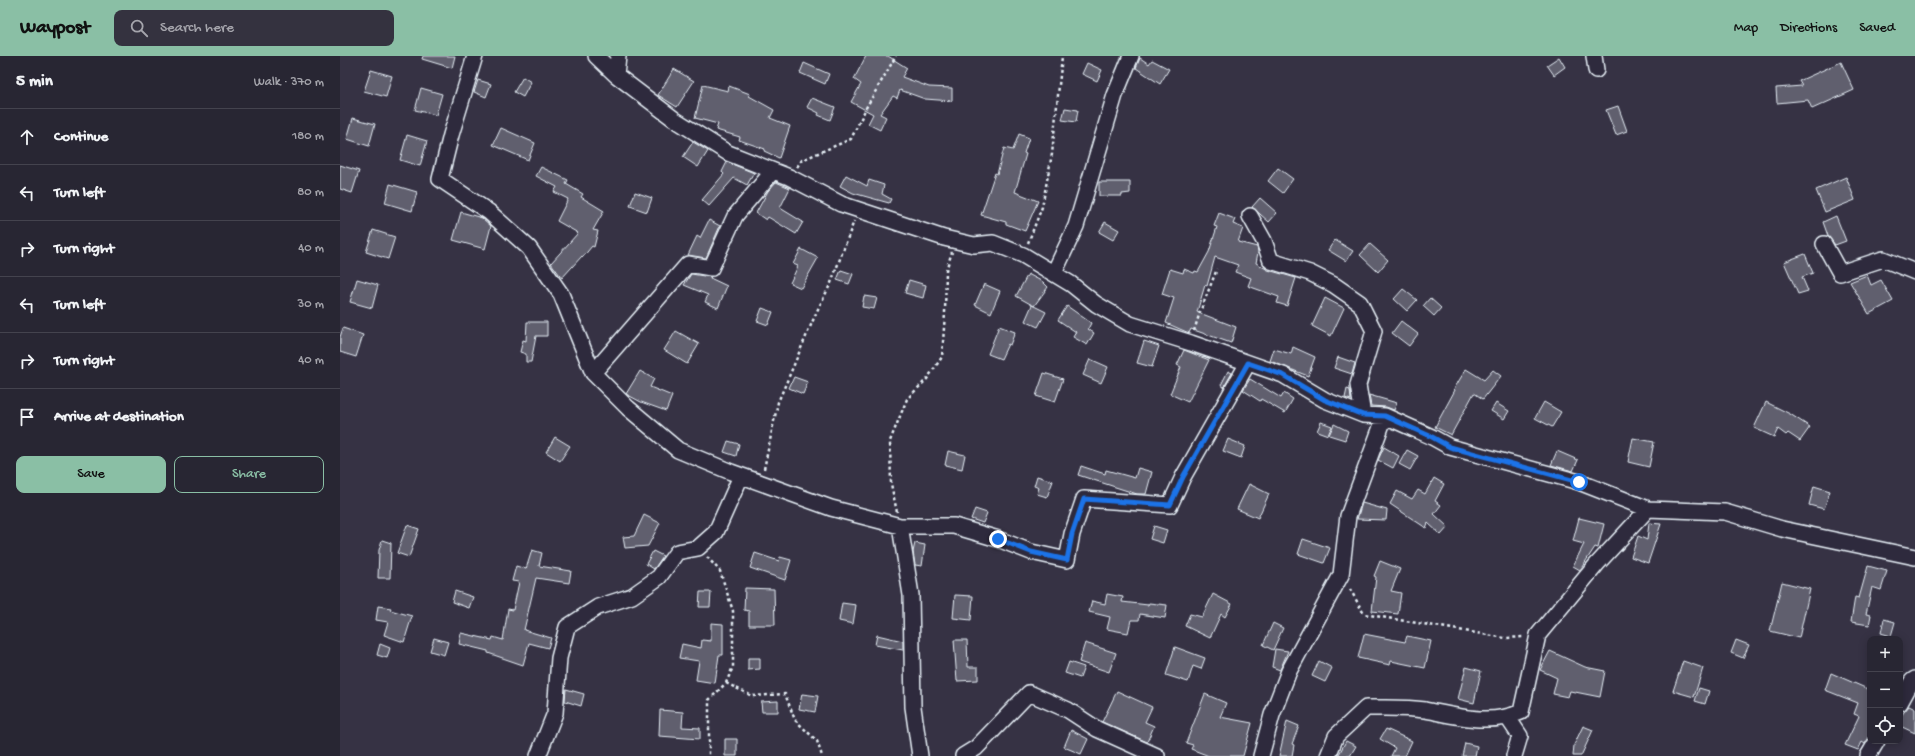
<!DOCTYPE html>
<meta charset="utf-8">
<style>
:root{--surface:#282633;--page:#34323f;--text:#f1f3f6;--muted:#a5a5ac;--line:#44434e;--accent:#8abfa5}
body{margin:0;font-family:"Gochi Hand",sans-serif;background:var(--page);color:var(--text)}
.controls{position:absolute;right:12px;bottom:12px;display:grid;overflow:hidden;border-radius:8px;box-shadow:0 2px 10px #0003}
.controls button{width:36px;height:36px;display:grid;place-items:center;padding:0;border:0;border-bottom:1px solid var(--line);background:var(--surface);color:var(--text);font:20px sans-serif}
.stop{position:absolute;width:12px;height:12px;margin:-9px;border:3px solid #1a73e8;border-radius:50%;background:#fff}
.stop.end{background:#1a73e8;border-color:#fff;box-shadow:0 1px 4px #0008}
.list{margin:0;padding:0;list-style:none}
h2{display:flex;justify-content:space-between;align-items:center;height:52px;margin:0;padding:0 16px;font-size:17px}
h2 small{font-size:13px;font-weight:400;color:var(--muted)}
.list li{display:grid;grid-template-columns:26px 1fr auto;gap:12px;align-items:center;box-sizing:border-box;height:56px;padding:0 16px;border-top:1px solid var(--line)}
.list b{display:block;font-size:15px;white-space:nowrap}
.list em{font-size:13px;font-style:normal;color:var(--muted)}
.actions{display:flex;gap:8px;padding:12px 16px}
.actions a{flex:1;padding:9px 0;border:1px solid var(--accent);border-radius:8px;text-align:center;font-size:14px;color:var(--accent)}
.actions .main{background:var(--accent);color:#111}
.icon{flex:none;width:22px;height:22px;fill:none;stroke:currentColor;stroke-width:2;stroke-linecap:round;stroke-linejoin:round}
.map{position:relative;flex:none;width:1575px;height:700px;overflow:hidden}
header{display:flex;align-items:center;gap:24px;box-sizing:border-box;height:56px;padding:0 20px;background:var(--accent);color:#111}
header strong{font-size:19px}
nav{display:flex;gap:22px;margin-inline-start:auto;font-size:14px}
.search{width:280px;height:36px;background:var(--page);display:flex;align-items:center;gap:10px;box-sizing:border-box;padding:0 14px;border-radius:8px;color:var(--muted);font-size:15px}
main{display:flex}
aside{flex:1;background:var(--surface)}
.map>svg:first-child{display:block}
.building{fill:#605e6e;stroke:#e8f1f8}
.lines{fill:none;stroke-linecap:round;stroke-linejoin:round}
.street-casing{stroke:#e8f1f8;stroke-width:18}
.path{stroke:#e8f1f8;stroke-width:2.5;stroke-dasharray:3 3;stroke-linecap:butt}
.street{stroke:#2f2a3d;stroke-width:15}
.route{stroke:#1a73e8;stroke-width:5}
</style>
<header>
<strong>Waypost</strong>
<div class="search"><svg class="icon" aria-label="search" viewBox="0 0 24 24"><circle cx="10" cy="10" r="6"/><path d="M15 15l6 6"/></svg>Search here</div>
<nav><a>Map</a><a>Directions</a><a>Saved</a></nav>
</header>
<main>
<aside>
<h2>5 min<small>Walk · 370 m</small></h2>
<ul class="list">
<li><svg class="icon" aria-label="ahead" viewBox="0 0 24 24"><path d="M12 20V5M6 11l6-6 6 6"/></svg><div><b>Continue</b></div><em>180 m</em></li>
<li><svg class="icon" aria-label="left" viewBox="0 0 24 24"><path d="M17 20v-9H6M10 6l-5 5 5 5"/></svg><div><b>Turn left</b></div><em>80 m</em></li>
<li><svg class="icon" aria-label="right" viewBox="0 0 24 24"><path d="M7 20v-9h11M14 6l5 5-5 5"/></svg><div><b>Turn right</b></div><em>40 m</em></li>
<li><svg class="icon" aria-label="left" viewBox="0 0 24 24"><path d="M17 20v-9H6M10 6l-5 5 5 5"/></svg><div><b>Turn left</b></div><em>30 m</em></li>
<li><svg class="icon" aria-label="right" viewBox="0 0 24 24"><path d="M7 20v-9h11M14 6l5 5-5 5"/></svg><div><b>Turn right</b></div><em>40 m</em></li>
<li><svg class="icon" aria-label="arrive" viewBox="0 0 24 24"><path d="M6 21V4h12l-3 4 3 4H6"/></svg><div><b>Arrive at destination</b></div></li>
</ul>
<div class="actions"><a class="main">Save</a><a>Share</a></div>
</aside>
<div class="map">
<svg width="1575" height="700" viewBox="0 0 1575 700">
<rect width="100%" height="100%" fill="#363244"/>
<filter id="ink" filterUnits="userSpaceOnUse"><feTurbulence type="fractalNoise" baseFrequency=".025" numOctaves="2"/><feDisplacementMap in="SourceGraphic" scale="8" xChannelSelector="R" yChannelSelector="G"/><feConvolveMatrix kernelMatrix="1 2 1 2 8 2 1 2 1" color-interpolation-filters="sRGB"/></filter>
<g filter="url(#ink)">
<path class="building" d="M 83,0 L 115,0 L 112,12 L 82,3 Z
M 526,0 L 548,0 L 567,12 L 562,21 L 589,31 L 612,32 L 612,45 L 585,43 L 560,34 L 557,42 L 553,40 L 540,58 L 546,61 L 540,74 L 528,68 L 533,58 L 511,46 L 521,28 L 514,23 Z
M 1219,1 L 1225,11 L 1214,19 L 1207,9 Z
M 800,2 L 809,8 L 812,4 L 829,13 L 820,28 L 796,12 Z
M 1501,6 L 1514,34 L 1472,53 L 1468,44 L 1437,47 L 1436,32 L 1462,30 L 1459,25 Z
M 464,7 L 489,18 L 485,28 L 460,17 Z
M 747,7 L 762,14 L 757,25 L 742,18 Z
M 334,13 L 354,25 L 337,51 L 318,39 Z
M 31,14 L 52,20 L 46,41 L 24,35 Z
M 183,21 L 191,26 L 183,41 L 174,36 Z
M 138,24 L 151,28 L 146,41 L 134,36 Z
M 363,29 L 388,35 L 389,30 L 410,38 L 409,40 L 434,54 L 430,62 L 450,70 L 439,102 L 424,95 L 425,93 L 399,84 L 400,81 L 376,74 L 378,68 L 355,62 Z
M 81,32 L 102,38 L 96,59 L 75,54 Z
M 472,42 L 495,51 L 490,64 L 478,59 L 479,57 L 467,51 Z
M 1278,50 L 1287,75 L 1276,79 L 1266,54 Z
M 725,52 L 738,54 L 736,66 L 722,64 Z
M 13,62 L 35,68 L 29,90 L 7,83 Z
M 161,72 L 195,87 L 188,104 L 153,89 Z
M 679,78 L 689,82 L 684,97 L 686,98 L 675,136 L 698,145 L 685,175 L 666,168 L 666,166 L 641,159 L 655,117 L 657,118 L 664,92 L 673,94 Z
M 67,79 L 87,85 L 80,110 L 60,104 Z
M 353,86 L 368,95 L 358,111 L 343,101 Z
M 387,106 L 414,117 L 407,129 L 394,122 L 369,150 L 362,144 L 384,118 L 382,116 Z
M 0,109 L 19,115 L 12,137 L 0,133 Z
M 201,111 L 228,124 L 226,128 L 243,138 L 241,141 L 264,155 L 253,174 L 258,175 L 254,191 L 252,190 L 243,201 L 242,200 L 222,222 L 211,207 L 238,177 L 217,165 L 228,143 L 214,136 L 217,131 L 196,120 Z
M 938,112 L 953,123 L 943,137 L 928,125 Z
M 506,119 L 527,130 L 529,124 L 544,129 L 542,138 L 551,143 L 549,147 L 513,137 L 500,130 Z
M 1506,121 L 1515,144 L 1485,156 L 1476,134 Z
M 436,126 L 450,132 L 440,152 L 463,166 L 456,178 L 428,161 L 426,164 L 416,157 L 428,135 Z
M 759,126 L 790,126 L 790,137 L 782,138 L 782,140 L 759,140 Z
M 50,128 L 77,136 L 72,155 L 45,147 Z
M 295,136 L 312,142 L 307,156 L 290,150 Z
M 920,142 L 937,157 L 929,166 L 912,151 Z
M 121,156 L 142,162 L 151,170 L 145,193 L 113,184 Z
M 879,157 L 895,163 L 893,168 L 903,172 L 898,186 L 917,191 L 918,196 L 916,207 L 928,214 L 956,222 L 947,250 L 937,247 L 939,241 L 908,230 L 911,222 L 895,216 L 898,209 L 875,201 L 867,230 L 865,229 L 857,256 L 896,271 L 891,287 L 851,273 L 849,277 L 826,267 L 834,242 L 822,238 L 830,213 L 843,217 L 844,213 L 854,217 L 855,215 L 858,216 L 869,196 L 877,171 L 874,170 Z
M 1496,160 L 1506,185 L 1495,189 L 1488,180 L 1483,166 Z
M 369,164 L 380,170 L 366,202 L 348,199 L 357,180 L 360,182 Z
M 765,166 L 779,174 L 773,184 L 759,176 Z
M 33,174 L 55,181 L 48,203 L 26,196 Z
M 995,184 L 1013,195 L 1006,205 L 988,194 Z
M 1030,188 L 1048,204 L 1038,216 L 1020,199 Z
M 461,193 L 478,202 L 461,232 L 450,227 L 458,210 L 453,208 Z
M 1465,198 L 1473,217 L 1462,221 L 1468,235 L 1458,238 L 1444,206 Z
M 501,214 L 513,218 L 509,228 L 497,224 Z
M 351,218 L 371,221 L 370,222 L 387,230 L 378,252 L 365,246 L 368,239 L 344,229 Z
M 688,218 L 703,226 L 708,231 L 694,250 L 676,240 Z
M 1527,219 L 1531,229 L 1541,224 L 1553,245 L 1529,258 L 1510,226 Z
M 17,223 L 38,229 L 32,252 L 10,246 Z
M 569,224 L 586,229 L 583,242 L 565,237 Z
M 644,228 L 660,235 L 651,257 L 635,249 Z
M 1063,233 L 1077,244 L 1067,255 L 1054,243 Z
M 524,240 L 537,242 L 534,253 L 522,251 Z
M 985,242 L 1004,252 L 991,280 L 972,270 Z
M 1090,242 L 1101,252 L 1094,260 L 1083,250 Z
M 692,249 L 706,256 L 698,271 L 685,265 Z
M 727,250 L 751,267 L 748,273 L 754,277 L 747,289 L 733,281 L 736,276 L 718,264 Z
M 422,252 L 433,256 L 428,269 L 417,265 Z
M 1061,265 L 1078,278 L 1069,290 L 1052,277 Z
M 187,266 L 207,266 L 207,280 L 196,280 L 191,306 L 186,306 L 186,298 L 180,296 L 183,284 L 186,285 Z
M 659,270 L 675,276 L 670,289 L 668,288 L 661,303 L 648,298 Z
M 3,272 L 23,279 L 16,301 L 0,296 L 0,281 Z
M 336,275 L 359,288 L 347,308 L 324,294 Z
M 804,285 L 819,290 L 812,311 L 797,307 Z
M 953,291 L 975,301 L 968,320 L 930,305 L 934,293 L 951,298 Z
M 844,294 L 869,304 L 848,346 L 830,338 L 841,311 L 837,309 Z
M 998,301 L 1015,307 L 1012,318 L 994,312 Z
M 750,303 L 768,311 L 761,327 L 743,319 Z
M 1126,313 L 1144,324 L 1153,314 L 1161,320 L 1143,343 L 1134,337 L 1111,379 L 1095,371 L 1115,334 L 1114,333 Z
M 300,315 L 314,323 L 310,331 L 332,340 L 326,355 L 301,346 L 286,338 Z
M 888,315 L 892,317 L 884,331 L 881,329 Z
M 704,317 L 723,323 L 715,346 L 696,340 Z
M 454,321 L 468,326 L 463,338 L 449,332 Z
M 910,323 L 941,342 L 944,337 L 953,343 L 945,357 L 921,343 L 920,345 L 903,334 Z
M 1007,333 L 1010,334 L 1011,344 L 1005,342 Z
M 1029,339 L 1057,347 L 1054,354 L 1046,351 L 1031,350 Z
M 1204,346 L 1221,356 L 1212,371 L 1195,362 Z
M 1426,346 L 1450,358 L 1470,371 L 1460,385 L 1448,377 L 1446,379 L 1438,373 L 1434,381 L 1414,372 Z
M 1156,347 L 1169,355 L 1164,363 L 1151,355 Z
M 981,366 L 992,370 L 988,379 L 977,375 Z
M 994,368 L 1008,375 L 1005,384 L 989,379 Z
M 215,381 L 230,390 L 220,405 L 206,396 Z
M 1293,382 L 1314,386 L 1309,411 L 1288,406 Z
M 888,383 L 905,390 L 901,402 L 883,395 Z
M 388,385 L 399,388 L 396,400 L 384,396 Z
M 1044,391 L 1059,400 L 1053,412 L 1038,404 Z
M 1067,394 L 1078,400 L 1070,414 L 1059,408 Z
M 608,395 L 625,399 L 622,413 L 605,409 Z
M 1217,395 L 1238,404 L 1233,415 L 1211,409 Z
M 741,410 L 765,418 L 766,414 L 795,422 L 798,412 L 812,416 L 806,438 L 797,438 L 738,419 Z
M 697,420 L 713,425 L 707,441 L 697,438 L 699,432 L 694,430 Z
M 1094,422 L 1104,428 L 1095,445 L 1101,449 L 1094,458 L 1108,471 L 1101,479 L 1088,467 L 1086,472 L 1050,448 L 1057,435 L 1072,443 L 1078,434 L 1085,438 Z
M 909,428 L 929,438 L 918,462 L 897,453 Z
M 1474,430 L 1490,435 L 1484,453 L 1469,449 Z
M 1022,447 L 1047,454 L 1046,464 L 1017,463 Z
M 635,453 L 647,457 L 643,467 L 631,463 Z
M 304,459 L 320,467 L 308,490 L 285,492 L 283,481 L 294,480 Z
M 1239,462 L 1264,468 L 1258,492 L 1255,491 L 1240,514 L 1233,510 L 1244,488 L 1233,485 Z
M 1309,467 L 1321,468 L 1308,507 L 1291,501 L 1298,480 L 1307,484 Z
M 67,469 L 79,473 L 69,501 L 57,497 Z
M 814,470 L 827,474 L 823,487 L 810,483 Z
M 963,483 L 990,492 L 984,507 L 958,498 Z
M 42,484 L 51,487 L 50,522 L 38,522 L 39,494 Z
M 575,487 L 585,489 L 582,510 L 575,509 L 573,496 Z
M 192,494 L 202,497 L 199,510 L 231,515 L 229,527 L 196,522 L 184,574 L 211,582 L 208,592 L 189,587 L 183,609 L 148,597 L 148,595 L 119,588 L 121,577 L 152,584 L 153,581 L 163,584 L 168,553 L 173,554 L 179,526 L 172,525 L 176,510 L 186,513 Z
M 313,495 L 323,500 L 314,513 L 306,508 Z
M 415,497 L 439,505 L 440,501 L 451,504 L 445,524 L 410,512 Z
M 1040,505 L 1060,513 L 1051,535 L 1061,537 L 1058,558 L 1032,555 L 1036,521 L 1034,520 Z
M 1528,510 L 1547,515 L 1541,534 L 1532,531 L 1526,558 L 1531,559 L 1529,569 L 1511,566 L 1515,541 L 1519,542 Z
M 1442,526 L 1470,533 L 1459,582 L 1430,575 Z
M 405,532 L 434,533 L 435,569 L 409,569 L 409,555 L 404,554 Z
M 115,535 L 133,541 L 129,552 L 112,546 Z
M 360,536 L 371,536 L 370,551 L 359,551 Z
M 767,538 L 783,541 L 782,546 L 808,549 L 809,547 L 827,549 L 825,562 L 800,558 L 799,564 L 791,564 L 788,577 L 767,573 L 770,561 L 749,556 L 752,545 L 765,548 Z
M 873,538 L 892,548 L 885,561 L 881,558 L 870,582 L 845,570 L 850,558 L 862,561 Z
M 615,539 L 633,540 L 631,564 L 613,562 Z
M 502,547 L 516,549 L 513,568 L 499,565 Z
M 38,550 L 51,552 L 50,554 L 72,560 L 64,586 L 44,579 L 48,566 L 36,564 Z
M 1544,563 L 1555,566 L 1551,580 L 1541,577 Z
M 371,567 L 383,568 L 383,599 L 379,599 L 375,627 L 356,624 L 359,605 L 339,602 L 342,588 L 361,592 L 362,584 L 371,585 Z
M 933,567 L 943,572 L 933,594 L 923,589 Z
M 1024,578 L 1065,586 L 1067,580 L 1091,585 L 1085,612 L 1051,605 L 1050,609 L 1018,602 Z
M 537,579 L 563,585 L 563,594 L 535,589 Z
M 94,582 L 108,586 L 104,599 L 90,595 Z
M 614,584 L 627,584 L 628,611 L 638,611 L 638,624 L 617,625 Z
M 1396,584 L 1409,589 L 1403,602 L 1391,597 Z
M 745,587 L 776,597 L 769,616 L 739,606 Z
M 40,588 L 50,592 L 47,602 L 37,599 Z
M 835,591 L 865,602 L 861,613 L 853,610 L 848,626 L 826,619 Z
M 935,593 L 948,595 L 940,614 L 932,611 Z
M 1210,595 L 1245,611 L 1265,615 L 1260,641 L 1230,635 L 1228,641 L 1213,638 L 1217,622 L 1200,614 Z
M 408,602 L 420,602 L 420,613 L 408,614 Z
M 979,605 L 992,612 L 985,626 L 972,620 Z
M 1343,605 L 1363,612 L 1354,641 L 1333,635 Z
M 729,606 L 744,611 L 740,622 L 725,617 Z
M 1126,611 L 1141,615 L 1134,647 L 1118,643 Z
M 1491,617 L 1530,634 L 1530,680 L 1525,688 L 1522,686 L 1518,694 L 1505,689 L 1519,660 L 1514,658 L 1518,647 L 1485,634 Z
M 1359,632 L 1369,635 L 1365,648 L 1355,645 Z
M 226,633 L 244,638 L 241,650 L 225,645 Z
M 777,635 L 812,651 L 805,666 L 814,670 L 807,686 L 762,666 Z
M 462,638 L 478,640 L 475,656 L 459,653 Z
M 865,638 L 886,647 L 880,661 L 912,667 L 903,700 L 869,700 L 851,693 L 853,689 L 846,687 Z
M 438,645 L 438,656 L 422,656 L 421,646 Z
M 1569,650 L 1575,653 L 1575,677 L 1560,670 L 1560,661 Z
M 320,654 L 343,656 L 342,671 L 360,672 L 360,683 L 319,680 Z
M 947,665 L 959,670 L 952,688 L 954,689 L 952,700 L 939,700 Z
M 1243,670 L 1253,674 L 1241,700 L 1233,700 L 1234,689 Z
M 1046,673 L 1072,685 L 1065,700 L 1051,700 L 1055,692 L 1040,683 Z
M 731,674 L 748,683 L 741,698 L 724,691 Z
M 385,683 L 397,683 L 397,700 L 385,700 Z
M 1006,685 L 1016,690 L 1010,700 L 998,700 Z
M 1125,687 L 1137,690 L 1135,700 L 1122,700 Z"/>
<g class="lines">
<defs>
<path id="street" d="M 135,0 L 111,79 L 100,123 L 149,156 L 189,192 L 221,238 L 253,317 L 288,352 L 338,394 L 391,416 L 491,452 L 560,470 L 571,539 L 573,651 L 580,700
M 256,0 L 276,19 L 334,63 L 388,97 L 449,121 L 501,148 L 604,182 L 634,189 L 653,187 L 683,199 L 731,228 L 756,248 L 790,268 L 851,287 L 943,319 L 985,344 L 1023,359 L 1045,360 L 1092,381 L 1110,391 L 1239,426 L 1308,453 L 1385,456 L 1442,473 L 1575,501
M 1254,0 L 1256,14
M 276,19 L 278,0
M 910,160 L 924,185 L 931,205 L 970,217 L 994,229 L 1020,247 L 1034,275 L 1018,329 L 1023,359
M 1484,188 L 1500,217 L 1543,203 L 1575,216
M 714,217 L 736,170 L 775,39 L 791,0
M 253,317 L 348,208 L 371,212 L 395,160 L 433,115
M 560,470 L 614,470 L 658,483 L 691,496 L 727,504 L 732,478 L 744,443 L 830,449 L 843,421 L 908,307
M 1560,647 L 1572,625 L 1575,623
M 1168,662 L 1180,680 L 1174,700
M 198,700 L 215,657 L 219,602 L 227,571 L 258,551 L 292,540 L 319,521 L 337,496 L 358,492 L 376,476 L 401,420
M 623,700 L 636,692 L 689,637 L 728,654 L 757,673 L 817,700
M 921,700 L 932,659 L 949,615 L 1001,519 L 1008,460 L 1045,360
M 988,700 L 996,680 L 1026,652 C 1045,652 1066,651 1085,654 C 1116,660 1150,670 1181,656 L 1198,579 L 1257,508 L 1308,453
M 1528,700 L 1537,685"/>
</defs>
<use href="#street" class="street-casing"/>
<path class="path" d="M 457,111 L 462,104 L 511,83 L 527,50 L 556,0
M 688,187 L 702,151 L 712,98 L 722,0
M 854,275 L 860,256 L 877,213
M 424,413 L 438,346 L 477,255 L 491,227 L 514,165
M 557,456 L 551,428 L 550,385 L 567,343 L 587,323 L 602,301 L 605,257 L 606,214 L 612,196
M 367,501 L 380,515 L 393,555 L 393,611 L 386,627 L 369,644 L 369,700
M 1010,533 L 1024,558 L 1165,582 L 1184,581
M 386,627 L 412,640 L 445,638 L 455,664 L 477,685 L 482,700"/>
<use href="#street" class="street"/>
</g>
</g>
<g class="lines" filter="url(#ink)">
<path class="route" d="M 658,483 L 691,496 L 727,504 L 732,478 L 744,443 L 830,449 L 843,421 L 908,307 L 943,319 L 985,344 L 1023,359 L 1045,360 L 1092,381 L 1110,391 L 1239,426"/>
</g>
</svg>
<div class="controls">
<button>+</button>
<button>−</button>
<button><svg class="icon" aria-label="locate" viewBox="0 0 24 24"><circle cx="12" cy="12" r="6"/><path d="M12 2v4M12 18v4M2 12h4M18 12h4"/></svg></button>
</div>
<div class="stop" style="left:1239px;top:426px"></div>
<div class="stop end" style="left:658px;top:483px"></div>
</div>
</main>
